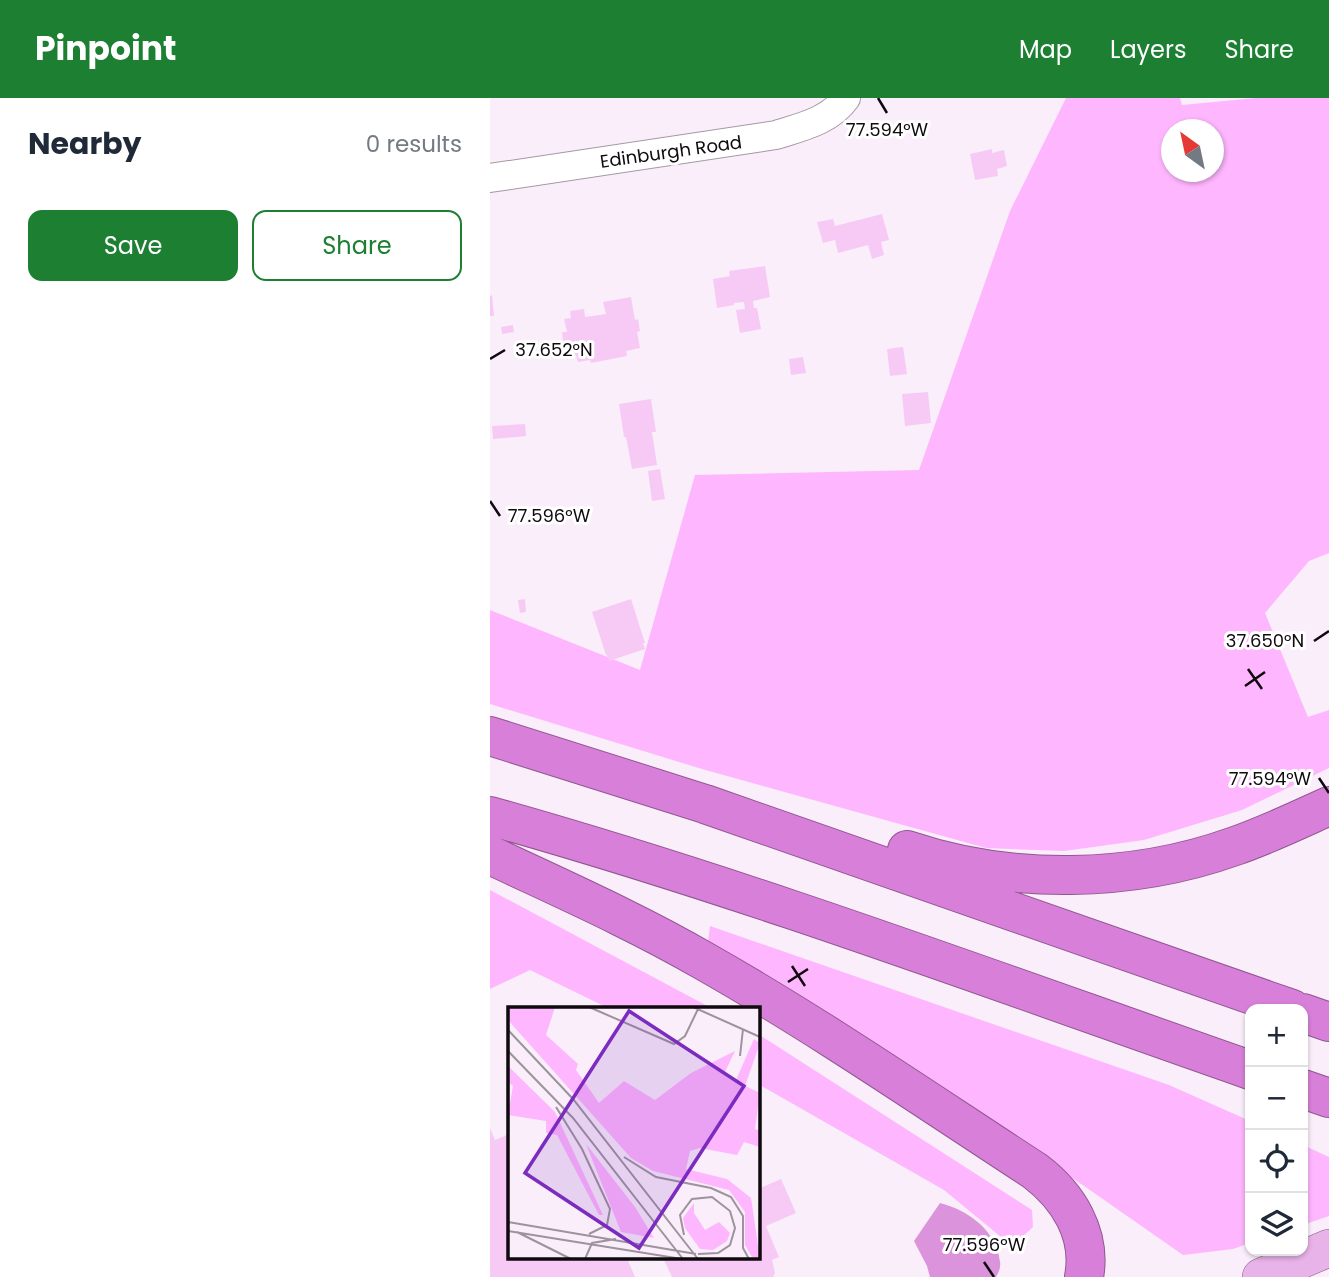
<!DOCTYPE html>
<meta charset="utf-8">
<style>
:root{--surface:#fff;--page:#f2f2f3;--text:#1f2937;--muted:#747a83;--line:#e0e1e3;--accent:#1c7f32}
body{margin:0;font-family:Poppins,sans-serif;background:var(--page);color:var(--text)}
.controls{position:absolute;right:21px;bottom:21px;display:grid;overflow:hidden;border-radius:14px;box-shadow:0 2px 5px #0004}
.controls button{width:63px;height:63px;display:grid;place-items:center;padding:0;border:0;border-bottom:2px solid var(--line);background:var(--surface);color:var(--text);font:35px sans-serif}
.compass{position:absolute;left:671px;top:21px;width:63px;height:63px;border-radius:50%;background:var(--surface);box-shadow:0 2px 5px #0004;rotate:327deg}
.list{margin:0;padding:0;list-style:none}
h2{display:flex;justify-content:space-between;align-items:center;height:91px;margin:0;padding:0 28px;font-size:30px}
h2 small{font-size:23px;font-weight:400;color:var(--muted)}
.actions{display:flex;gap:14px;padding:21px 28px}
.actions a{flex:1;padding:16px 0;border:2px solid var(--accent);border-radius:14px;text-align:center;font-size:24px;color:var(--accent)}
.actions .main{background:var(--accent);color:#fff}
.icon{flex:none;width:38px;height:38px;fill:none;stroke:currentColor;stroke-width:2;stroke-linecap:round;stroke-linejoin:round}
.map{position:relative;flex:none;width:839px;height:1179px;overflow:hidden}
header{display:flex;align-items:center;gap:42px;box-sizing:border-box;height:98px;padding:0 35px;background:var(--accent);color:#fff}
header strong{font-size:33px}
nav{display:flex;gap:38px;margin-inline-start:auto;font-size:24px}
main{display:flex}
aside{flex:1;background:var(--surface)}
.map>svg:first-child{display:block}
.green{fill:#feb6fe;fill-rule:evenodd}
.water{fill:#db93db}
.building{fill:#f7caf6}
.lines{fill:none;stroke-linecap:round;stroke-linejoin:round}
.minor-casing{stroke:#a498a3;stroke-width:30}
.major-casing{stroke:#915792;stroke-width:38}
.highway-casing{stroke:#915792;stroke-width:40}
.minor{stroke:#fff;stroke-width:28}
.major{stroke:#e8b3e8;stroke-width:37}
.highway{stroke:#d880d9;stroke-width:38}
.ticks{fill:none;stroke:#0e0a0e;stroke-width:2.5}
.labels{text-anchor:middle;stroke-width:6;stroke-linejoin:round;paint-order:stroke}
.street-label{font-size:18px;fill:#0e0a0e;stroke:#fff}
.inset-road{fill:none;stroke:#9c939c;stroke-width:2}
.view{fill:#7b2cbf;fill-opacity:0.15;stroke:#7b2cbf;stroke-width:3.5}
.inset-edge{fill:none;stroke:#0e0a0e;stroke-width:3.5}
.ticks-label{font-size:18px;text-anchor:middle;fill:#0e0a0e;stroke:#fff;stroke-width:6;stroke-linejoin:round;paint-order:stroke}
</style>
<header>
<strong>Pinpoint</strong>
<nav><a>Map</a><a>Layers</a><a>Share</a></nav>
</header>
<main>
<aside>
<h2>Nearby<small>0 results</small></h2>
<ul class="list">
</ul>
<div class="actions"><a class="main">Save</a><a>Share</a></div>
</aside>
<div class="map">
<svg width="839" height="1179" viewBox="0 0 839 1179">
<rect width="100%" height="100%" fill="#faeefa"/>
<path class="green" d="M 576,0 L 690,0 L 692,7 L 766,0 L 839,0 L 839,455 L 819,463 L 775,515 L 818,619 L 839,612 L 839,670 L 752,712 L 654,742 L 574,753 L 496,750 L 212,671 L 0,606 L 0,512 L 150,572 L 205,377 L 429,372 L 520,113 ZM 682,32 L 724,32 L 724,74 L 682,74 Z
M 0,792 L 223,911 L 120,911 L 40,872 L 0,891 Z
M 220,828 L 679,987 L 760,1023 L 760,1145 L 743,1151 L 693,1157 L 597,1090 L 451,992 L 218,843 Z
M 268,936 L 542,1112 L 543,1129 L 522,1148 L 454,1092 L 268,986 Z
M 813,1047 L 839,1059 L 839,1118 L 813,1127 Z"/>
<path class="water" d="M 450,1105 C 477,1112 503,1130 509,1158 C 509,1161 511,1165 510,1168 C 510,1172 508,1175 506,1179 L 440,1179 L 437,1168 L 424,1143 Z"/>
<path class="building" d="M 502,51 L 502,55 L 514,52 L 517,68 L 507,71 L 508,78 L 485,82 L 480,56 Z
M 392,116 L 399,142 L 391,144 L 394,157 L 382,161 L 378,147 L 348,155 L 345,142 L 333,145 L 327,124 L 343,121 L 345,128 Z
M 275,168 L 280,199 L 263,203 L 264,210 L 267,210 L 271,231 L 250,235 L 246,212 L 255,211 L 254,204 L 244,205 L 244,207 L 227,210 L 223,181 L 240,178 L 239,173 Z
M 2,197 L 4,218 L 0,218 L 0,198 Z
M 141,199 L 145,222 L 148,221 L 150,233 L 147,234 L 150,250 L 136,253 L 137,258 L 101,265 L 100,262 L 88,264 L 86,257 L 75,259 L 72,234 L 77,234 L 74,221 L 81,220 L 80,213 L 94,211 L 95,219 L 116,216 L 113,204 Z
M 23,227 L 24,234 L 12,236 L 11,229 Z
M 413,249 L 417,276 L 400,278 L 397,251 Z
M 313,259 L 316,275 L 301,277 L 299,261 Z
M 438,294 L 441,325 L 415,328 L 412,296 Z
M 161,301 L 166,334 L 162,334 L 167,367 L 142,371 L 136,339 L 134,339 L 129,306 Z
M 35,326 L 36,338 L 3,341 L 2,328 Z
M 170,371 L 175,401 L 162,403 L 158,373 Z
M 35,501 L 36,514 L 30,515 L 28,502 Z
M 141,501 L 155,545 L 153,545 L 155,551 L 119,563 L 117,557 L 116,557 L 102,514 Z
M 0,1030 L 5,1042 L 19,1036 L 19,1160 L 137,1160 L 145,1179 L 0,1179 Z
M 291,1081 L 306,1115 L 276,1128 L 289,1159 L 282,1162 L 285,1175 L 283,1179 L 182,1179 L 173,1160 L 268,1160 L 268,1091 Z"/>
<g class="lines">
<defs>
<path id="minor" d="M 0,80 L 286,37 C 311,29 340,23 356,0"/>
<path id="major" d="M 771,1179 L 839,1150"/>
<path id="highway" d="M 0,638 L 215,706 L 802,911
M 0,718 C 257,790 508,884 760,972
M 417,752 C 521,787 642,785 745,748 C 777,737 808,722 839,708
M 0,757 C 72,791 145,823 214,863 C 327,927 436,1002 545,1073 C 578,1098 602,1136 594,1179
M 813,915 L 839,924
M 813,991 L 839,1000"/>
</defs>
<use href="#minor" class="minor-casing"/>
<use href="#major" class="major-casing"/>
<use href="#highway" class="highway-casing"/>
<use href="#minor" class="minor"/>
<use href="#major" class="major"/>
<use href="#highway" class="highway"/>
</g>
<path class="ticks" d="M 388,0 L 397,15M 0,261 L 15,252M 0,403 L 10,418M 824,543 L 839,533M 758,571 L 772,591M 755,588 L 775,574M 829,680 L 839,695M 302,868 L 315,888M 298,884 L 318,871M 494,1164 L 504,1179"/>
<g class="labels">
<g class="street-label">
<text transform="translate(181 54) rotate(-8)" y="6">Edinburgh Road</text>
</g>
</g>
<g transform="translate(18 909)">
<rect width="252" height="252" fill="#faeefa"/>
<path d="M 0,0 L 47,0 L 38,28 L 70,57 L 68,63 L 91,96 L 116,74 L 147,93 L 183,66 L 227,44 L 216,67 L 228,73 L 246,32 L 252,36 L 237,79 L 252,86 L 247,122 L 252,124 L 252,140 L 236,135 L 229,148 L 192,141 L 182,144 L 178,162 L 219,172 L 243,191 L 252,252 L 244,250 L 237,238 L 237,205 L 221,183 L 145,164 L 123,151 L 0,13 ZM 0,59 L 47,105 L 95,208 L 91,208 L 49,128 L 38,126 L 38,114 L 0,108 L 5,79 L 0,75 ZM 78,137 L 127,200 L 146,231 L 113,225 ZM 186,196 L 186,206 L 197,223 L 211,215 L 222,226 L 219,234 L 205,243 L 192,242 L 177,221 L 175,211 Z" fill="#feb6fe"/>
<path class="inset-road" d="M 81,0 L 166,37 L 177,29 L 191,0M 185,0 L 252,30M 0,23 L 65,92 L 190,252M 0,44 L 65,111 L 175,252M 232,49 L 235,22M 48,100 L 74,142 L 102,202 L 99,218 L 81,227M 116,150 L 148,170 L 203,181 L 223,190 L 235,209 L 235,241 L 241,252M 0,215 L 188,247M 0,224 L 174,252M 9,225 L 63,252M 176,228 L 172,208 L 184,192 L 204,190 L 222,204 L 227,221 L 222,238 L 210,246 L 190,247M 77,252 L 84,236 L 108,232"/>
<path class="view" d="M 121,4 L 236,79 L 131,241 L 17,166 Z"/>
<rect width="252" height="252" class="inset-edge"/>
</g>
<g class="ticks-label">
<text x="397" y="38">77.594°W</text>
<text x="64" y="258">37.652°N</text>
<text x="59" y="424">77.596°W</text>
<text x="775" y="549">37.650°N</text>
<text x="780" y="687">77.594°W</text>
<text x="494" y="1153">77.596°W</text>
</g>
</svg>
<div class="controls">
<button>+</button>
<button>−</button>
<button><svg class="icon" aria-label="locate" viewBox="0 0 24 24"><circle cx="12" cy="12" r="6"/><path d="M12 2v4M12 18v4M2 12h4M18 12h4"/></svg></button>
<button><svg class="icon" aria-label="layers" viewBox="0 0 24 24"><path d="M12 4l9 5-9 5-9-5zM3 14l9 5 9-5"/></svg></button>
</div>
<svg class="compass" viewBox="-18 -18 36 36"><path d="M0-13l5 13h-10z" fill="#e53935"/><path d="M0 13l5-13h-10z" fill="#747a83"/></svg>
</div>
</main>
